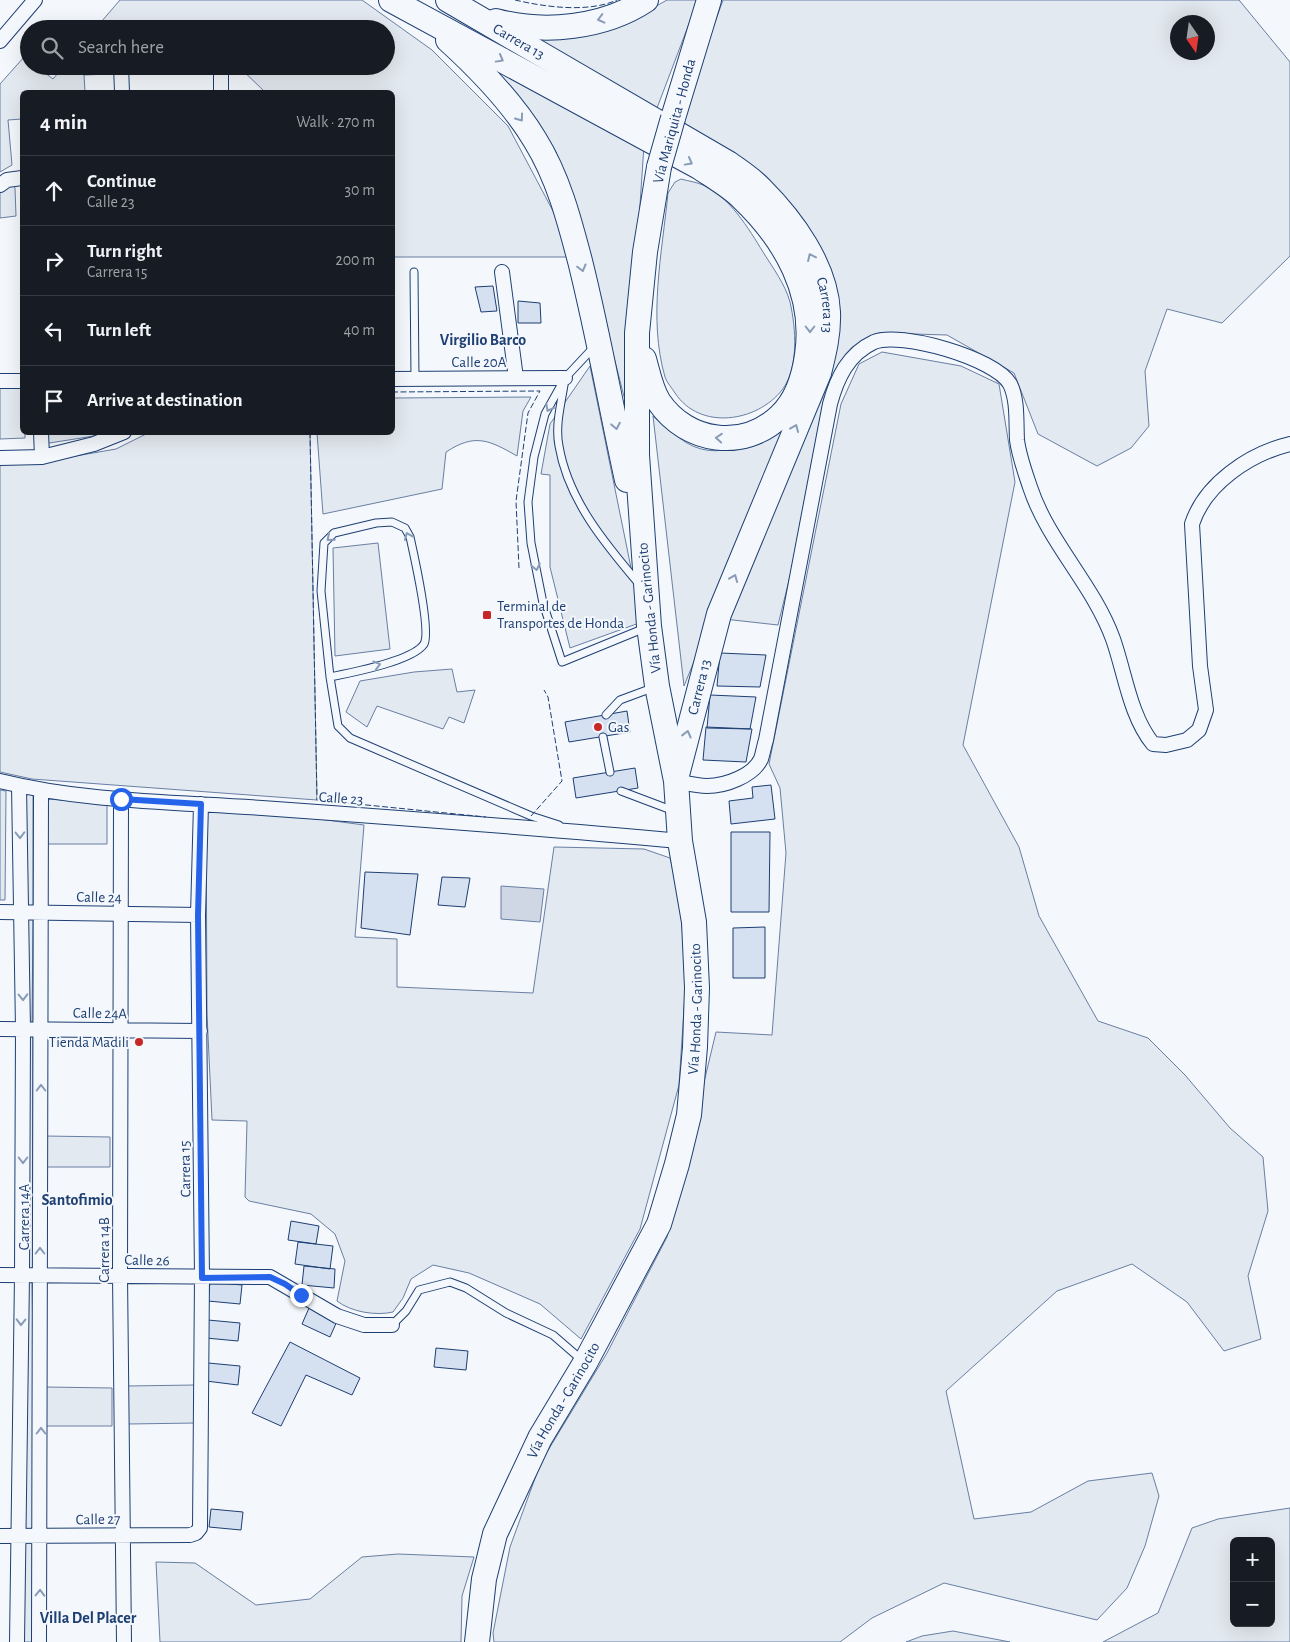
<!DOCTYPE html>
<meta charset="utf-8">
<style>
:root{--surface:#171b24;--page:#242831;--text:#f1f3f6;--muted:#9ea1a6;--line:#363941}
body{margin:0;font-family:"Alegreya Sans",sans-serif;background:var(--page);color:var(--text)}
.controls{position:absolute;right:15px;bottom:15px;display:grid;overflow:hidden;border-radius:8px;box-shadow:0 5px 20px #0002}
.controls button{width:45px;height:45px;display:grid;place-items:center;padding:0;border:0;border-bottom:1px solid var(--line);background:var(--surface);color:var(--text);font:25px sans-serif}
.compass{position:absolute;left:1170px;top:15px;width:45px;height:45px;border-radius:50%;background:var(--surface);box-shadow:0 5px 20px #0002;rotate:167deg}
.stop{position:absolute;width:15px;height:15px;margin:-11px;border:4px solid #2563eb;border-radius:50%;background:#fff}
.stop.end{background:#2563eb;border-color:#fff;box-shadow:0 1px 5px #0008}
.list{margin:0;padding:0;list-style:none}
h2{display:flex;justify-content:space-between;align-items:center;height:65px;margin:0;padding:0 20px;font-size:21px}
h2 small{font-size:16px;font-weight:400;color:var(--muted)}
.list li{display:grid;grid-template-columns:32px 1fr auto;gap:15px;align-items:center;box-sizing:border-box;height:70px;padding:0 20px;border-top:1px solid var(--line)}
.list b{display:block;font-size:19px;white-space:nowrap}
.list p{margin:0;font-size:16px;white-space:nowrap;color:var(--muted)}
.list em{font-size:16px;font-style:normal;color:var(--muted)}
.icon{flex:none;width:28px;height:28px;fill:none;stroke:currentColor;stroke-width:2;stroke-linecap:round;stroke-linejoin:round}
.map{position:relative;flex:none;width:1290px;height:1642px;overflow:hidden}
.search{position:absolute;background:var(--surface);box-shadow:0 5px 20px #0002;left:20px;top:20px;width:375px;height:55px;display:flex;align-items:center;gap:12px;box-sizing:border-box;padding:0 18px;border-radius:28px;color:var(--muted);font-size:19px}
.panel{position:absolute;background:var(--surface);box-shadow:0 5px 20px #0002;left:20px;top:90px;width:375px;height:345px;border-radius:8px}
.map>svg:first-child{display:block}
.green{fill:#e3e9f0;stroke:#687fa3;fill-rule:evenodd}
.water{fill:#cfd7e4;stroke:#687fa3}
.building{fill:#d5e0f0;stroke:#1d3f73}
.lines{fill:none;stroke-linecap:round;stroke-linejoin:round}
.service-casing{stroke:#1d3f73;stroke-width:9}
.minor-casing{stroke:#1d3f73;stroke-width:16}
.trunk-casing{stroke:#1d3f73;stroke-width:26}
.service{stroke:#f4f7fb;stroke-width:7}
.minor{stroke:#f4f7fb;stroke-width:14}
.trunk{stroke:#f4f7fb;stroke-width:24}
.trunk-bridge-casing{stroke:#1d3f73;stroke-width:26;stroke-linecap:butt}
.trunk-bridge{stroke:#f4f7fb;stroke-width:24}
.fence{stroke:#1d3f73;stroke-width:1;stroke-dasharray:6 2.5;stroke-linecap:butt}
.oneway{stroke:#889bb7}
.route{stroke:#2563eb;stroke-width:6}
.poi-dot{fill:#c62828;stroke:#f4f7fb;stroke-width:2}
.labels{text-anchor:middle;stroke-width:4;stroke-linejoin:round;paint-order:stroke}
.street-label{font-size:15px;fill:#1d3f73;stroke:#f4f7fb}
.poi-label{font-size:15px;fill:#1d3f73;stroke:#f4f7fb;text-anchor:start}
.neighbourhood-label{font-size:16px;font-weight:bold;fill:#1d3f73;stroke:#f4f7fb}
</style>
<div class="map">
<svg width="1290" height="1642" viewBox="0 0 1290 1642">
<rect width="100%" height="100%" fill="#f4f7fb"/>
<path class="green" d="M 120,0 L 362,0 L 432,50 L 508,126 L 553,211 L 571,257 L 393,257 L 392,92 L 265,92 L 238,66 L 386,66 L 386,29 L 95,29 Z
M 667,0 L 698,0 L 657,108 L 509,29 L 628,22 Z
M 723,0 L 1239,0 L 1290,62 L 1290,256 L 1222,323 L 1167,309 L 1145,371 L 1149,426 L 1131,448 L 1097,466 L 1038,434 L 1014,373 L 947,335 L 879,333 L 851,350 L 838,367 L 824,398 L 791,572 L 778,625 L 724,619 L 833,341 L 699,134 L 680,120 ZM 1178,22 L 1208,22 L 1208,52 L 1178,52 Z
M 472,49 L 644,145 L 629,370 L 629,416 L 587,252 L 556,152 L 522,104 Z
M 24,57 L 29,60 L 29,66 L 36,66 L 53,79 L 64,66 L 110,66 L 109,74 L 84,75 L 85,92 L 22,92 L 22,119 L 8,120 L 12,165 L 0,172 L 0,84 Z
M 681,179 C 688,181 696,182 703,185 C 729,196 749,229 763,252 C 773,268 785,284 790,302 C 796,328 799,368 782,390 C 757,422 700,431 675,393 C 672,388 667,383 665,377 C 648,318 662,254 668,193 L 675,182 Z
M 12,183 L 15,188 L 16,216 L 0,218 L 0,187 Z
M 882,352 L 961,366 L 999,384 L 1015,482 L 963,745 L 1019,847 L 1039,916 L 1098,1021 L 1148,1038 L 1185,1075 L 1230,1128 L 1263,1157 L 1268,1211 L 1248,1276 L 1261,1339 L 1224,1351 L 1187,1302 L 1132,1264 L 1057,1291 L 946,1391 L 974,1519 L 1031,1512 L 1088,1481 L 1152,1473 L 1159,1496 L 1145,1546 L 1127,1588 L 1097,1620 L 944,1583 L 872,1618 L 840,1642 L 494,1642 L 493,1633 L 510,1547 L 541,1462 L 607,1353 L 667,1237 L 716,1032 L 772,1035 L 786,853 L 780,788 L 769,764 L 841,404 L 859,364 Z
M 590,366 L 642,622 L 570,648 L 550,567 L 550,475 L 541,474 L 550,424 Z
M 0,387 L 22,387 L 22,432 L 25,433 L 25,438 L 0,439 Z
M 531,397 L 523,411 L 517,456 C 489,440 475,433 446,452 L 442,489 L 323,514 L 317,433 L 392,432 L 393,398 Z
M 653,416 C 664,425 675,436 687,443 C 724,465 762,435 794,416 L 684,686 Z
M 43,433 L 102,433 L 94,436 L 43,444 Z
M 148,433 L 310,433 L 317,800 L 32,779 L 0,772 L 0,465 L 47,461 L 116,449 Z
M 378,543 L 390,649 L 335,656 L 333,548 Z
M 452,669 L 457,692 L 475,690 L 464,723 L 449,717 L 443,729 L 377,706 L 367,727 L 346,712 L 360,681 L 414,672 Z
M 0,790 L 6,791 L 5,900 L 0,900 Z
M 15,790 L 33,794 L 33,909 L 17,909 Z
M 46,799 L 107,803 L 107,844 L 45,844 Z
M 206,804 L 364,825 L 355,937 L 397,939 L 397,987 L 533,993 L 554,847 L 644,849 L 670,858 L 680,899 L 686,978 L 679,1085 L 640,1229 L 581,1339 L 540,1304 L 469,1273 L 433,1265 L 411,1279 L 403,1298 L 393,1312 C 376,1316 351,1312 337,1301 L 345,1261 L 335,1234 L 311,1214 L 249,1201 L 245,1197 L 247,1121 L 212,1120 L 207,1014 Z
M 18,916 L 33,916 L 32,1026 L 20,1025 Z
M 20,1031 L 33,1032 L 33,1272 L 22,1273 Z
M 45,1136 L 110,1137 L 110,1167 L 44,1167 Z
M 23,1280 L 32,1281 L 36,1531 L 22,1530 Z
M 195,1385 L 196,1423 L 128,1424 L 127,1386 Z
M 46,1387 L 112,1388 L 112,1426 L 46,1426 Z
M 1290,1508 L 1290,1642 L 1103,1642 L 1158,1613 L 1192,1528 L 1218,1519 ZM 1234,1541 L 1271,1541 L 1271,1623 L 1234,1623 Z
M 21,1540 L 37,1540 L 35,1642 L 20,1642 Z
M 398,1554 L 474,1557 L 462,1596 L 461,1642 L 160,1642 L 156,1562 L 195,1563 L 256,1605 L 310,1599 L 362,1557 Z
M 953,1631 L 1010,1642 L 906,1642 L 922,1636 Z"/>
<path class="water" d="M 501,886 L 544,889 L 540,922 L 501,919 Z"/>
<path class="building" d="M 493,286 L 497,311 L 481,312 L 475,287 Z
M 518,301 L 540,303 L 541,323 L 518,323 Z
M 720,653 L 766,655 L 760,687 L 717,686 Z
M 710,695 L 756,697 L 750,729 L 707,728 Z
M 627,711 L 630,732 L 569,742 L 565,722 Z
M 706,727 L 752,729 L 746,762 L 703,760 Z
M 635,768 L 638,788 L 576,798 L 573,778 Z
M 771,785 L 775,819 L 731,824 L 729,801 L 753,798 L 752,787 Z
M 731,832 L 770,832 L 769,912 L 731,912 Z
M 365,872 L 418,874 L 410,935 L 361,928 Z
M 442,877 L 470,878 L 465,907 L 438,905 Z
M 765,927 L 765,978 L 733,978 L 733,928 Z
M 291,1221 L 319,1226 L 316,1244 L 288,1240 Z
M 298,1242 L 333,1246 L 330,1269 L 295,1264 Z
M 304,1266 L 335,1269 L 334,1288 L 302,1285 Z
M 210,1282 L 242,1285 L 240,1304 L 208,1301 Z
M 309,1308 L 337,1321 L 330,1337 L 302,1324 Z
M 208,1320 L 240,1323 L 238,1341 L 206,1338 Z
M 290,1342 L 360,1378 L 352,1395 L 306,1375 L 281,1426 L 252,1413 Z
M 436,1348 L 468,1351 L 466,1370 L 434,1367 Z
M 208,1363 L 240,1366 L 238,1385 L 206,1381 Z
M 211,1509 L 243,1512 L 241,1530 L 209,1527 Z"/>
<g class="lines">
<defs>
<path id="service" d="M 414,272 L 415,379
M 594,347 L 565,378 L 545,414 L 534,457 L 528,502 L 531,543 L 543,603 L 562,662 L 645,628
M 564,385 C 561,404 555,426 559,446 C 568,500 606,545 640,585
M 330,677 C 350,673 413,661 424,644 C 431,631 414,555 410,537 L 405,528 L 392,522 L 376,523 L 334,533 L 324,543 L 321,591 L 330,677 L 338,726 L 350,738 L 531,816 L 559,825
M 606,715 L 620,700 L 655,687
M 603,737 L 610,772
M 621,791 L 674,811
M 392,1325 L 406,1311 L 419,1290 L 450,1282 L 466,1288 L 506,1313 L 553,1335 L 583,1361"/>
<path id="minor" d="M 0,41 L 35,0
M 121,66 L 122,92
M 221,66 L 221,92
M 0,185 L 7,180 L 22,178
M 502,272 L 516,378
M 392,379 L 565,378
M 0,381 L 22,381
M 41,432 L 42,457
M 0,458 L 42,457 L 94,444 L 124,432
M 0,781 C 85,802 175,802 262,808 C 402,818 541,828 680,841
M 676,781 C 686,783 697,786 707,786 C 725,786 753,776 761,759 C 763,753 764,746 766,740 L 830,404 C 837,378 848,354 874,342 C 900,331 995,358 1010,384 C 1018,400 1016,422 1017,440 C 1019,456 1025,472 1030,487 C 1048,542 1093,584 1113,639 C 1125,673 1130,716 1153,744 L 1166,745 L 1187,740 L 1199,730 L 1206,710 L 1200,666 L 1192,524 C 1205,484 1249,454 1290,444
M 121,799 L 120,1275 L 124,1642
M 0,912 L 198,915
M 0,1029 L 200,1031
M 0,1275 L 270,1277 L 337,1316 L 364,1325 L 392,1325
M 0,1536 L 190,1535 L 196,1533 L 200,1528 L 202,1277 L 198,915 L 201,804
M 17,1642 L 22,1275 L 23,1029 L 19,786
M 39,1642 L 41,792"/>
<g id="trunk">
<path d="M 391,0 L 699,167 C 714,177 730,186 742,198 C 786,240 816,294 807,355 C 804,377 796,401 780,416 C 744,451 687,443 659,402 C 651,390 648,373 644,359"/>
<path id="s1" d="M 448,0 L 728,163 C 739,171 752,179 761,189 C 792,220 826,266 828,312 C 829,333 824,353 819,373 L 719,614 L 677,775"/>
<path d="M 496,21 C 544,34 604,28 646,0"/>
<path d="M 448,40 C 481,70 512,102 535,140 C 558,177 569,219 580,261 C 598,333 611,407 627,480"/>
<path d="M 673,118 L 709,0"/>
<path id="s2" d="M 477,1642 L 484,1579 L 495,1534 L 540,1438 L 585,1363 L 659,1224 L 677,1164 L 689,1115 L 695,1047 L 697,988 L 694,922 L 680,841 L 676,781 L 657,686 L 649,626 L 637,455 L 637,333 L 645,252 L 659,167"/>
</g>
</defs>
<use href="#service" class="service-casing"/>
<use href="#minor" class="minor-casing"/>
<use href="#trunk" class="trunk-casing"/>
<use href="#service" class="service"/>
<use href="#minor" class="minor"/>
<use href="#trunk" class="trunk"/>
<defs>
<path id="trunk-bridge" d="M 659,167 L 673,118"/>
</defs>
<use href="#trunk-bridge" class="trunk-bridge-casing"/>
<use href="#trunk-bridge" class="trunk-bridge"/>
<path class="fence" d="M 515,0 C 545,7 588,13 617,0
M 392,392 L 540,391 L 528,413 L 516,501 L 519,568
M 310,432 L 317,800 L 486,817
M 531,816 L 562,781 L 548,697 L 544,690"/>
</g>
<defs><path id="oneway-chevron" d="M-2-3.5L2.5 0L-2 3.5" fill="none" stroke-width="1.6" stroke-linecap="round" stroke-linejoin="round" transform="scale(1.25)"/></defs>
<g class="oneway">
<use href="#oneway-chevron" transform="translate(601 19) rotate(166)"/>
<use href="#oneway-chevron" transform="translate(500 59) rotate(29)"/>
<use href="#oneway-chevron" transform="translate(520 118) rotate(54)"/>
<use href="#oneway-chevron" transform="translate(689 162) rotate(29)"/>
<use href="#oneway-chevron" transform="translate(811 257) rotate(-115)"/>
<use href="#oneway-chevron" transform="translate(582 268) rotate(75)"/>
<use href="#oneway-chevron" transform="translate(810 329) rotate(90)"/>
<use href="#oneway-chevron" transform="translate(549 408) rotate(118)"/>
<use href="#oneway-chevron" transform="translate(616 426) rotate(79)"/>
<use href="#oneway-chevron" transform="translate(795 428) rotate(-67)"/>
<use href="#oneway-chevron" transform="translate(719 438) rotate(-176)"/>
<use href="#oneway-chevron" transform="translate(408 536) rotate(-113)"/>
<use href="#oneway-chevron" transform="translate(330 538) rotate(139)"/>
<use href="#oneway-chevron" transform="translate(536 567) rotate(78)"/>
<use href="#oneway-chevron" transform="translate(734 578) rotate(-68)"/>
<use href="#oneway-chevron" transform="translate(377 665) rotate(-16)"/>
<use href="#oneway-chevron" transform="translate(687 734) rotate(-76)"/>
<use href="#oneway-chevron" transform="translate(20 835) rotate(89)"/>
<use href="#oneway-chevron" transform="translate(23 997) rotate(89)"/>
<use href="#oneway-chevron" transform="translate(41 1088) rotate(-90)"/>
<use href="#oneway-chevron" transform="translate(23 1160) rotate(90)"/>
<use href="#oneway-chevron" transform="translate(40 1251) rotate(-90)"/>
<use href="#oneway-chevron" transform="translate(21 1322) rotate(91)"/>
<use href="#oneway-chevron" transform="translate(41 1431) rotate(-90)"/>
<use href="#oneway-chevron" transform="translate(40 1593) rotate(-89)"/>
</g>
<g class="lines">
<path class="route" d="M 121,799 L 201,804 L 198,915 L 202,1278 L 270,1277 L 285,1284 L 301,1295"/>
</g>
<g class="poi-dot">
<rect x="482" y="610" width="10" height="10" rx="2.5"/>
<circle cx="598" cy="727" r="5"/>
<circle cx="139" cy="1042" r="5"/>
</g>
<g class="labels">
<g class="street-label">
<text dy="5" stroke="none"><textPath href="#s1" startOffset="82">Carrera 13</textPath></text>
<text transform="translate(674 121) rotate(-75)" y="5">Vía Mariquita - Honda</text>
<text dy="5" stroke="none"><textPath href="#s1" startOffset="502">Carrera 13</textPath></text>
<text x="479" y="367">Calle 20A</text>
<text transform="translate(649 608) rotate(-96)" y="5">Vía Honda - Garinocito</text>
<text transform="translate(699 687) rotate(-76)" y="5">Carrera 13</text>
<text transform="translate(341 798) rotate(4)" y="5">Calle 23</text>
<text transform="translate(99 897) rotate(1)" y="5">Calle 24</text>
<text dy="5" stroke="none"><textPath href="#s2" startOffset="680">Vía Honda - Garinocito</textPath></text>
<text transform="translate(100 1013) rotate(1)" y="5">Calle 24A</text>
<text transform="translate(185 1169) rotate(-91)" y="5">Carrera 15</text>
<text transform="translate(24 1217) rotate(-90)" y="5">Carrera 14A</text>
<text transform="translate(104 1250) rotate(-90)" y="5">Carrera 14B</text>
<text transform="translate(147 1260) rotate(1)" y="5">Calle 26</text>
<text dy="5" stroke="none"><textPath href="#s2" startOffset="260">Vía Honda - Garinocito</textPath></text>
<text transform="translate(98 1519) rotate(-1)" y="5">Calle 27</text>
</g>
<g class="poi-label">
<text x="497" y="611">Terminal de<tspan x="497" dy="17">Transportes de Honda</tspan></text>
<text x="608" y="732">Gas</text>
<text x="129" y="1047" text-anchor="end">Tienda Madili</text>
</g>
<g class="neighbourhood-label">
<text x="483" y="345">Virgilio Barco</text>
<text x="77" y="1205">Santofimio</text>
<text x="88" y="1623">Villa Del Placer</text>
</g>
</g>
</svg>
<div class="controls">
<button>+</button>
<button>−</button>
</div>
<svg class="compass" viewBox="-18 -18 36 36"><path d="M0-13l5 13h-10z" fill="#e53935"/><path d="M0 13l5-13h-10z" fill="#9ea1a6"/></svg>
<div class="stop" style="left:121px;top:799px"></div>
<div class="stop end" style="left:301px;top:1295px"></div>
<div class="search"><svg class="icon" aria-label="search" viewBox="0 0 24 24"><circle cx="10" cy="10" r="6"/><path d="M15 15l6 6"/></svg>Search here</div>
<section class="panel">
<h2>4 min<small>Walk · 270 m</small></h2>
<ul class="list">
<li><svg class="icon" aria-label="ahead" viewBox="0 0 24 24"><path d="M12 20V5M6 11l6-6 6 6"/></svg><div><b>Continue</b><p>Calle 23</p></div><em>30 m</em></li>
<li><svg class="icon" aria-label="right" viewBox="0 0 24 24"><path d="M7 20v-9h11M14 6l5 5-5 5"/></svg><div><b>Turn right</b><p>Carrera 15</p></div><em>200 m</em></li>
<li><svg class="icon" aria-label="left" viewBox="0 0 24 24"><path d="M17 20v-9H6M10 6l-5 5 5 5"/></svg><div><b>Turn left</b></div><em>40 m</em></li>
<li><svg class="icon" aria-label="arrive" viewBox="0 0 24 24"><path d="M6 21V4h12l-3 4 3 4H6"/></svg><div><b>Arrive at destination</b></div></li>
</ul>
</section>
</div>
